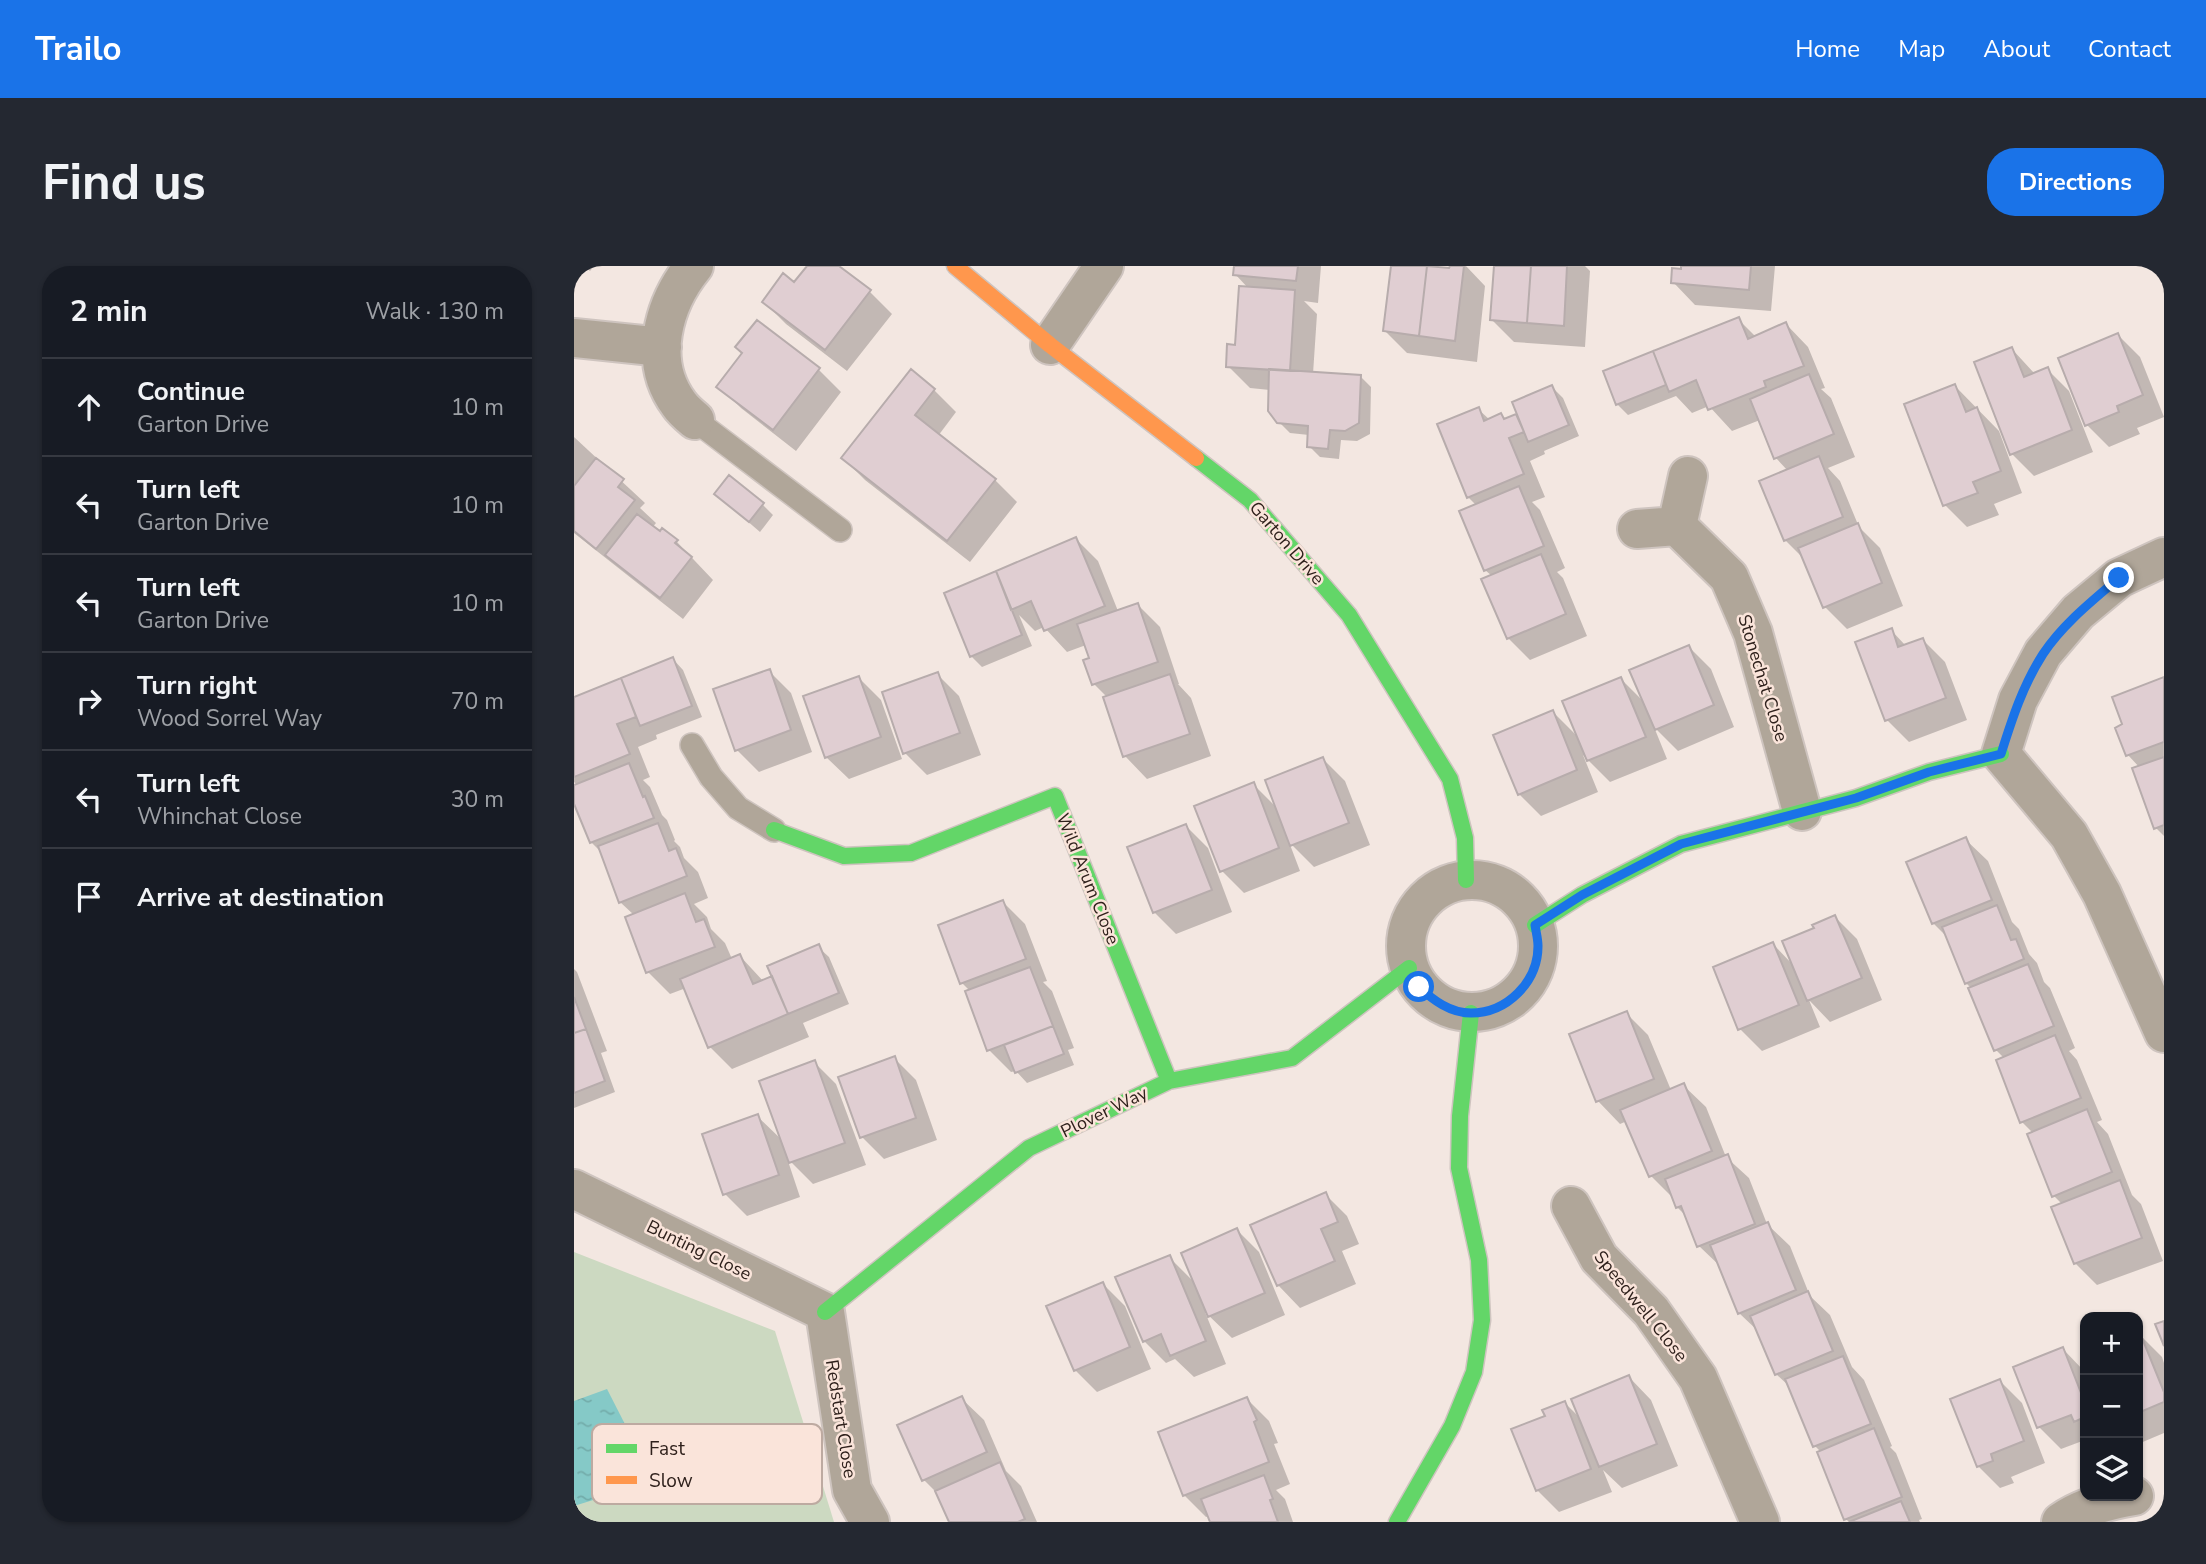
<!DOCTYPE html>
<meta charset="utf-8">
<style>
:root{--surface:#171b24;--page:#242831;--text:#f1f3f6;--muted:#9ea1a6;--line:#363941;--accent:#1a73e8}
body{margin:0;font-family:"Nunito Sans",sans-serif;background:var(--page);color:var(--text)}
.controls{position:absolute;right:21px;bottom:21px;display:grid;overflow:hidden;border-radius:14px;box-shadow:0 2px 5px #0004}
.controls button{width:63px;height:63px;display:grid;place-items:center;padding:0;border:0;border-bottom:2px solid var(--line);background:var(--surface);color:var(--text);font:35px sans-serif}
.stop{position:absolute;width:21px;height:21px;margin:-16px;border:5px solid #1a73e8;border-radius:50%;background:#fff}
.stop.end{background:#1a73e8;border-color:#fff;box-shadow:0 2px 7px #0008}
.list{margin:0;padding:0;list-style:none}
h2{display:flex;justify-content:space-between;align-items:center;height:91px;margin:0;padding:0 28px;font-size:30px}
h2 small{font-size:23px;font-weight:400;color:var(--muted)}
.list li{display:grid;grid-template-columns:46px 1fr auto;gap:21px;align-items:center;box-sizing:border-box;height:98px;padding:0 28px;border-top:2px solid var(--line)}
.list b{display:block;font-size:26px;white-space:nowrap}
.list p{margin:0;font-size:23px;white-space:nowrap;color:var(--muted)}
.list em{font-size:23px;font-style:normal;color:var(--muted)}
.icon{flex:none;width:38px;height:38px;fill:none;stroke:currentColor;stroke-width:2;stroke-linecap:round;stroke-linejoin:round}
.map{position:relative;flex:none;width:1590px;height:1256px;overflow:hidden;border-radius:28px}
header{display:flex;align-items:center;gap:42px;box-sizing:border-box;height:98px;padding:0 35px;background:var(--accent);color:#fff}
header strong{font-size:33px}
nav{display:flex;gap:38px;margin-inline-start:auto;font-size:24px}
.intro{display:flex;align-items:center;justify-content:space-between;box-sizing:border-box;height:168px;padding:0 42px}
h1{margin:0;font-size:49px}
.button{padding:18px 32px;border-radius:28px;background:var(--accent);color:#fff;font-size:24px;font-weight:700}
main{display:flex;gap:42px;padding:0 42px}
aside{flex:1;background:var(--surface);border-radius:28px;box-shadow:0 2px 5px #0004}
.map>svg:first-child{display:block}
.park{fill:#ccd9c1}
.water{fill:url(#water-ripples)}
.shadow{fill:#0003}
.building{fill:#e0ced2;stroke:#b7acac;stroke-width:2}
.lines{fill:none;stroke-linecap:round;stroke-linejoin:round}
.lane-casing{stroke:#cec4bf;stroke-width:26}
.street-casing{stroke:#cec4bf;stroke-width:42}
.fast-casing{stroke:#cec4bf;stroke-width:19}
.slow-casing{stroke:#cec4bf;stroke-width:19}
.lane{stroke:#b0a699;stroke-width:23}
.street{stroke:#b0a699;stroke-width:38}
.fast{stroke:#63d668;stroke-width:16}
.slow{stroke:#ff974d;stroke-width:16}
.route{stroke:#1a73e8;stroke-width:9}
.labels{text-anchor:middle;stroke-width:5;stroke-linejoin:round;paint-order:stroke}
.street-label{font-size:18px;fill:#2f211c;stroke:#fae4da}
.key{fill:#fae4da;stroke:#bdaaa1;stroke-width:2}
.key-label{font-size:19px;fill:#2f211c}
</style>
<header>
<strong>Trailo</strong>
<nav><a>Home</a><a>Map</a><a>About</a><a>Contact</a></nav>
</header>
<div class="intro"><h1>Find us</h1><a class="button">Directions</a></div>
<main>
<aside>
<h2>2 min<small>Walk · 130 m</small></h2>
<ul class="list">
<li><svg class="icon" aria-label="ahead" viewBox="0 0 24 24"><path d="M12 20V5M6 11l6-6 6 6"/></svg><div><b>Continue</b><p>Garton Drive</p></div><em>10 m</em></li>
<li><svg class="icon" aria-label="left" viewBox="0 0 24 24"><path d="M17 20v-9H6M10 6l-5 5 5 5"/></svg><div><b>Turn left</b><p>Garton Drive</p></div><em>10 m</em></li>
<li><svg class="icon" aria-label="left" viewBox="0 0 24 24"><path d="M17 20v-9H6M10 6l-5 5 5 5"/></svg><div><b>Turn left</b><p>Garton Drive</p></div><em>10 m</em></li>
<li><svg class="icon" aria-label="right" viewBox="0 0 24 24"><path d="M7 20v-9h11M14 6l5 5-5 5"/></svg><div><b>Turn right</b><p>Wood Sorrel Way</p></div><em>70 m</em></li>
<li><svg class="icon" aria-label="left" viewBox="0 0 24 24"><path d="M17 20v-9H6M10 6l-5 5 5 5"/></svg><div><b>Turn left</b><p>Whinchat Close</p></div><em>30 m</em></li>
<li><svg class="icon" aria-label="arrive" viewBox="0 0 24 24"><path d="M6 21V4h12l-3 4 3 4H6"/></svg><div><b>Arrive at destination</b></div></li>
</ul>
</aside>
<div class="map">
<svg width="1590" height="1256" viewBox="0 0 1590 1256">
<defs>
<pattern id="water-ripples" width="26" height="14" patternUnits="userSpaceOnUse" patternTransform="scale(1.75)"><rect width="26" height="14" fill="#85c9c7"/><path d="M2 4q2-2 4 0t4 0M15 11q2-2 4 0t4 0" fill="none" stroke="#73acaa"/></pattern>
</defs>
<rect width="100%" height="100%" fill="#f3e7e1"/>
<path class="park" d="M 0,986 L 201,1065 L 260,1256 L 0,1256 Z"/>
<path class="water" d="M 33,1123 L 80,1215 L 0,1240 L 0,1135 Z"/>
<path class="shadow" d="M 10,0 L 20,0 L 16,5 Z
M 235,0 L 262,0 L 296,26 L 318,48 L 273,105 L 212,58 L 190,36 L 221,19 Z
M 661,0 L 747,0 L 744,37 L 730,35 L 743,48 L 739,108 L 786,110 L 797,121 L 796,168 L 783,175 L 767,174 L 765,193 L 746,191 L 735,180 L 735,169 L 716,167 L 705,156 L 696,124 L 676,122 L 654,100 L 662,81 L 675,23 L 661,8 Z
M 818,0 L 842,0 L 877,4 L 877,0 L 892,0 L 911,20 L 903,96 L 833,87 L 811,65 Z
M 922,0 L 1011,0 L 1016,5 L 1011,81 L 940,76 L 918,54 Z
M 1109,0 L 1201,0 L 1197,45 L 1121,39 L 1099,16 L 1108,5 Z
M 1165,54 L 1182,71 L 1212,58 L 1234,81 L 1251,122 L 1247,123 L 1257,132 L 1281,191 L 1254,202 L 1266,215 L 1285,261 L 1306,282 L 1329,340 L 1273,363 L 1251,341 L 1231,294 L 1211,274 L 1214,205 L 1202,192 L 1186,154 L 1158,165 L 1135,140 L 1118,147 L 1102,130 L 1054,149 L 1043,138 L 1078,87 L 1084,93 Z
M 183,56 L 245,104 L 267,126 L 222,185 L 167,142 L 145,120 L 170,87 Z
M 1544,69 L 1566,91 L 1590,151 L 1563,162 L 1566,168 L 1535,181 L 1513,159 Z
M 1438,83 L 1461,108 L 1473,103 L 1495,125 L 1519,186 L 1460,210 L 1438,188 Z
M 1381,120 L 1425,165 L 1448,227 L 1420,238 L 1425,249 L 1393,261 L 1371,239 Z
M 978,121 L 989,132 L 1005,170 L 970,185 L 971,188 L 956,195 L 971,231 L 958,236 L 966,244 L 991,302 L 983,306 L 989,312 L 1013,370 L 956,394 L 934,372 L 918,310 L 911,304 L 903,240 L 894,231 L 904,143 L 916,154 L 927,149 L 932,154 L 942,150 L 948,156 Z
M 360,124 L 382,146 L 364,170 L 421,214 L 443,236 L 396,296 L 291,214 L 269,192 Z
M 0,171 L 71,237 L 66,242 L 82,257 L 78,262 L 86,268 L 89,265 L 103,276 L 139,314 L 109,353 L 0,267 Z
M 142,228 L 189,239 L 199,249 L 186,266 Z
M 502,273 L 524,295 L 544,345 L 564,339 L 586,361 L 605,418 L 604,418 L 617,432 L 637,490 L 573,513 L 551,490 L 531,432 L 533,431 L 520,418 L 517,393 L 512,379 L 493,386 L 470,361 L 461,365 L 445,349 L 458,380 L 408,401 L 397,390 L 373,328 Z
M 1317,364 L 1332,380 L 1349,374 L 1371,396 L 1393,454 L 1335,476 L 1313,454 Z
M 1115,381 L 1137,403 L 1160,461 L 1104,485 L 1080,461 L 1093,493 L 1036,516 L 1009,489 L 1024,526 L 967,550 L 945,528 L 979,446 L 1006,473 L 1047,413 L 1071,437 Z
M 99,393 L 109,404 L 128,451 L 82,469 L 83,473 L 64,481 L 76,511 L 69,514 L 76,521 L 88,549 L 93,554 L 101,574 L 100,575 L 106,581 L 110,592 L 124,606 L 134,632 L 120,638 L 133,651 L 137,663 L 151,677 L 158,693 L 166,690 L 190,716 L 244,681 L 255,691 L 275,738 L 229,757 L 235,771 L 158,803 L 136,781 L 112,722 L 96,728 L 74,706 L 60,649 L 46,636 L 28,587 L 17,576 L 0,534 L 0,521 L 3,519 L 0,516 L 0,433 L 47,414 L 51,418 Z
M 195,405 L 217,427 L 238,486 L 185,506 L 163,484 Z
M 363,408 L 385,430 L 407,489 L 353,509 L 331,487 Z
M 285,412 L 307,434 L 328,493 L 275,513 L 252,491 Z
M 1589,413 L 1590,414 L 1590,570 L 1582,562 L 1566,502 L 1554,489 L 1550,459 Z
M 749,493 L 771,515 L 796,579 L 740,601 L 715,576 L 726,605 L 670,627 L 648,605 L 679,518 L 704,543 Z
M 612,560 L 634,582 L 658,646 L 602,668 L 580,646 Z
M 1391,573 L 1414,595 L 1438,656 L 1445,663 L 1455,688 L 1463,697 L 1470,716 L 1476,722 L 1501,782 L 1495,785 L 1503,794 L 1528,854 L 1523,856 L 1534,868 L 1558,929 L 1567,938 L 1589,995 L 1523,1019 L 1501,997 L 1488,938 L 1480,930 L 1459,867 L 1448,856 L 1430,792 L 1422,784 L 1398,723 L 1392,717 L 1375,673 L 1359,657 Z
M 429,636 L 451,658 L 473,715 L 469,716 L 478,725 L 500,782 L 494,784 L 500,799 L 453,817 L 442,805 L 437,806 L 415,784 L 396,725 L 388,717 Z
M 1261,651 L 1283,673 L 1308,734 L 1256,756 L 1235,734 L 1246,761 L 1188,785 L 1166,763 L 1199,678 L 1220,700 L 1242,663 Z
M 0,703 L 3,706 L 33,785 L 27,787 L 41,826 L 0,842 Z
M 1052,747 L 1074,769 L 1097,824 L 1109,819 L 1132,841 L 1152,891 L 1175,912 L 1193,958 L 1216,980 L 1236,1030 L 1256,1049 L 1278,1101 L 1290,1114 L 1318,1180 L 1316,1181 L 1322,1187 L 1348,1253 L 1345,1254 L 1346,1256 L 1275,1256 L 1272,1253 L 1247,1186 L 1241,1180 L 1217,1122 L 1202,1108 L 1185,1066 L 1165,1047 L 1147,1001 L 1125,980 L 1113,951 L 1103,941 L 1099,932 L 1077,910 L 1053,855 L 1046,858 L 1024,835 L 997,769 Z
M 320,792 L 342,814 L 363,874 L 310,893 L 288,871 Z
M 240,796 L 262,818 L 292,899 L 239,918 L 213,892 L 226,931 L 173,950 L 151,928 L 183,850 L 209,875 Z
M 751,928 L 773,950 L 785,978 L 768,985 L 782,1018 L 726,1042 L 704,1019 L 678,960 Z
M 663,964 L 685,986 L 711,1049 L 658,1072 L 631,1046 L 652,1098 L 620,1111 L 601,1093 L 592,1097 L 570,1075 L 595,991 L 621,1017 Z
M 529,1018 L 551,1040 L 577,1103 L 523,1126 L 501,1104 Z
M 1566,1069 L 1588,1091 L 1590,1097 L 1590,1167 L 1564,1178 L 1564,1070 Z
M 1489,1083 L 1511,1106 L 1511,1174 L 1487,1183 L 1465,1161 Z
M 1055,1111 L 1077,1134 L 1104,1200 L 1048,1222 L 1029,1204 L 1038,1226 L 985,1246 L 963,1224 L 974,1151 L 991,1137 L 1008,1154 Z
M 1426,1115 L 1448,1137 L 1471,1197 L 1437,1211 L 1440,1217 L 1426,1222 L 1404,1200 Z
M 387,1132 L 410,1154 L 432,1205 L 447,1220 L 463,1256 L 377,1256 L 365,1229 L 350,1214 Z
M 673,1133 L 695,1155 L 704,1177 L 700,1178 L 716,1218 L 702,1224 L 711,1233 L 719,1256 L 638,1256 L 636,1250 L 632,1251 L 610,1229 Z"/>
<path class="building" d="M 233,0 L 265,0 L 297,24 L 251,84 L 188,36 L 209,7 L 220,16 Z
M 660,0 L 724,0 L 722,15 L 659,9 Z
M 817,0 L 853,0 L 845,70 L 809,65 Z
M 853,0 L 875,2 L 876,0 L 890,0 L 881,75 L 845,70 Z
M 920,0 L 957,0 L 953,57 L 916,54 Z
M 957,0 L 993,0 L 990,60 L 953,57 Z
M 1107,0 L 1177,0 L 1175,24 L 1097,17 L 1098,2 L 1107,3 Z
M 665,20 L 721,24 L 716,105 L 652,101 L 653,78 L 661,79 Z
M 1165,51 L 1174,73 L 1212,56 L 1230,100 L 1190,115 L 1192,121 L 1134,144 L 1122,114 L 1095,126 L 1079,85 Z
M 183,54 L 246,102 L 199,164 L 142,121 L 168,87 L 161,81 Z
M 1544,67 L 1569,129 L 1543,140 L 1545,146 L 1511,160 L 1484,92 Z
M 1438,81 L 1450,111 L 1474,101 L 1498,164 L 1436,189 L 1400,96 Z
M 1079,85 L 1092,119 L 1042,139 L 1029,105 Z
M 337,103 L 361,123 L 341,149 L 422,213 L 373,275 L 267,192 Z
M 695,103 L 787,109 L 785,157 L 771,165 L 756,164 L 754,183 L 733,181 L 734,160 L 703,157 L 694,145 Z
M 1235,108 L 1260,168 L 1200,193 L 1176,133 Z
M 1381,118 L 1392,146 L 1403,141 L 1427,205 L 1399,216 L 1404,227 L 1369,240 L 1330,138 Z
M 978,119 L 995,159 L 954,176 L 938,136 Z
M 905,141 L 910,155 L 927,147 L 930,153 L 942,148 L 950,166 L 935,172 L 950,208 L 893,232 L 863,158 Z
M 1245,190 L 1269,251 L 1210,275 L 1185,215 Z
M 22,192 L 50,213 L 44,221 L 61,234 L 22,283 L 0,265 L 0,220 Z
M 155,209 L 190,237 L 175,256 L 140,228 Z
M 945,220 L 970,280 L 910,305 L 885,245 Z
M 63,248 L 86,265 L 88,262 L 104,274 L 101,277 L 118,291 L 86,332 L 31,289 Z
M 1284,257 L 1308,317 L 1249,342 L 1224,282 Z
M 502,271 L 531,340 L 470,365 L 457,335 L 437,344 L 422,305 Z
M 967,288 L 992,348 L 933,373 L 907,313 Z
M 422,305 L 448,369 L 396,391 L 370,327 Z
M 564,337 L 584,396 L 518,419 L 509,394 L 515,392 L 503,358 Z
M 1318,362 L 1324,381 L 1349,372 L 1372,432 L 1311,455 L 1281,376 Z
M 1115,379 L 1140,439 L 1081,464 L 1055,404 Z
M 99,391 L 118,440 L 66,460 L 47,412 Z
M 196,403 L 217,464 L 161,485 L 139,423 Z
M 364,406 L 386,467 L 329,488 L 308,426 Z
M 596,408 L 616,468 L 549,491 L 529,431 Z
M 285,410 L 307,471 L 251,492 L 229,430 Z
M 1047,411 L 1072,471 L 1013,495 L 988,435 Z
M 1590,411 L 1590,476 L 1552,490 L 1541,462 L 1548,458 L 1538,431 Z
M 47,412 L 62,451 L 43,458 L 56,488 L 0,511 L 0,431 Z
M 979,444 L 1003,504 L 944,529 L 919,469 Z
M 749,491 L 775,557 L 716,580 L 691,514 Z
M 1590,491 L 1590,559 L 1580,563 L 1558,502 Z
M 55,497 L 69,531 L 71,530 L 80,552 L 16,577 L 0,538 L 0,519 Z
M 680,516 L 705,582 L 646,606 L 620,540 Z
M 84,557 L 95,585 L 102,582 L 113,610 L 45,637 L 24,580 Z
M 612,558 L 638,624 L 579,647 L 553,581 Z
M 1392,571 L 1418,634 L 1358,658 L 1332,596 Z
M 111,627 L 122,656 L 130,653 L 141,681 L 72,707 L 51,651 Z
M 429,634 L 452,693 L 386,718 L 364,659 Z
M 1423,639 L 1437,674 L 1442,673 L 1450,693 L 1391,718 L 1368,661 Z
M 1261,649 L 1288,712 L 1233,735 L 1208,675 L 1240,662 L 1238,659 Z
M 1199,676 L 1225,739 L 1164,764 L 1139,701 Z
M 245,678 L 265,727 L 214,748 L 193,700 Z
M 166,688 L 179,718 L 198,710 L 214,748 L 134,782 L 106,713 Z
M 1454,698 L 1480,760 L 1420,785 L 1394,722 Z
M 456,701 L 479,760 L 413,785 L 391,725 Z
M 0,731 L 12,763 L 0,767 Z
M 1053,745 L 1080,813 L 1022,836 L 995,768 Z
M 479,760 L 490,788 L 441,807 L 430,779 Z
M 12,763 L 31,815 L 0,827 L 0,767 Z
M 1481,769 L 1507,832 L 1446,857 L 1422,794 Z
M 321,790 L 342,852 L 286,872 L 264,811 Z
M 241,794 L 271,877 L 215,897 L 185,815 Z
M 1110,817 L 1138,885 L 1075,911 L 1046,844 Z
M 1513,843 L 1538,906 L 1478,931 L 1453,868 Z
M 184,848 L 205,909 L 149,929 L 128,868 Z
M 1154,888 L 1181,958 L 1123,981 L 1107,940 L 1102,942 L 1091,913 Z
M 1546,914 L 1568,972 L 1500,998 L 1477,941 Z
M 752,926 L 764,956 L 747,963 L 761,995 L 703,1020 L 676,959 Z
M 1194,956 L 1222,1024 L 1164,1048 L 1136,979 Z
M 663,962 L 691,1027 L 634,1051 L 607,987 Z
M 596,989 L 632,1075 L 596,1090 L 587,1068 L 569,1076 L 541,1011 Z
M 529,1016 L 556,1081 L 500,1105 L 472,1040 Z
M 1234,1025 L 1259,1085 L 1201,1109 L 1176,1050 Z
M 1590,1055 L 1590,1080 L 1581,1058 Z
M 1566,1067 L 1590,1126 L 1590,1136 L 1564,1147 L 1564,1068 Z
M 1489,1081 L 1511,1137 L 1511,1151 L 1500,1156 L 1497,1149 L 1463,1162 L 1439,1101 Z
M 1269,1090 L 1297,1158 L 1239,1181 L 1211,1113 Z
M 1055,1109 L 1083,1178 L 1025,1201 L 997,1133 Z
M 1426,1113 L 1450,1175 L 1417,1188 L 1419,1195 L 1403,1201 L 1376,1133 Z
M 388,1130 L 413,1186 L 348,1215 L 323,1159 Z
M 673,1131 L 683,1154 L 680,1156 L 695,1196 L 609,1230 L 584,1166 Z
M 991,1135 L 1017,1203 L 962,1225 L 937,1163 L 971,1150 L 968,1144 Z
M 1300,1162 L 1328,1231 L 1270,1254 L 1243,1186 Z
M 426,1196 L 451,1253 L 444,1256 L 375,1256 L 361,1225 Z
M 690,1209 L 699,1233 L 696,1234 L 704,1256 L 636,1256 L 627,1233 Z
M 1327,1235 L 1336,1256 L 1275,1256 Z"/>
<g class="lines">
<defs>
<path id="lane" d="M 121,154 L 266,264
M 118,479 L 137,511 L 164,542 L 200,564"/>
<path id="street" d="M 120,0 C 89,38 73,95 105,138 C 109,144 115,149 121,154
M 0,72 L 88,81
M 476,79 L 530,0
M 1103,260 L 1114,210
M 1063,263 L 1103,260 L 1155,311 L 1179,367 L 1228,545
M 1590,291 L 1545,312 L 1504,346 L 1469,387 L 1444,434 L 1427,488 L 1495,569 L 1528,628 L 1590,767
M832 680a66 66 0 1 1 132 0a66 66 0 1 1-132 0Z
M 0,923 L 251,1046 L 278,1224 L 296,1256
M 997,940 L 1025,992 L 1077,1045 L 1124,1112 L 1186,1256
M 1487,1256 C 1508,1241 1535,1234 1560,1230"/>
<path id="fast" d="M 622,192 L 676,234 L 775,349 L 876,513 L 891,572 L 892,614
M 200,564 L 270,590 L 337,587 L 481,530 L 595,815
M 961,659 L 1008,629 L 1107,578 L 1282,532 L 1355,506 L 1427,488
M 251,1046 L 455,882 L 595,815 L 718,792 L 835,702
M 823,1256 L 878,1160 L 900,1106 L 908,1054 L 905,994 L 885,902 L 886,850 L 897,747"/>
<path id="slow" d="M 381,0 L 476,79 L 622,192"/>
</defs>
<use href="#lane" class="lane-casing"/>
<use href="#street" class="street-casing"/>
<use href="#fast" class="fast-casing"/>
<use href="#slow" class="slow-casing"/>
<use href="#lane" class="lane"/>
<use href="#street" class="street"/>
<use href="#fast" class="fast"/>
<use href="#slow" class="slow"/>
</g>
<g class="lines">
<path class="route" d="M 845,721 C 859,734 876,747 897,747 C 933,747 964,716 964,680 C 964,673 962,666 961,659 L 1008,629 L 1107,578 L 1282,532 L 1355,506 L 1427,488 C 1438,453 1449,419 1469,388 C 1489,358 1518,335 1545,312"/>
</g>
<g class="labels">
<g class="street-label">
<text transform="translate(713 277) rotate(49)" y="6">Garton Drive</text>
<text transform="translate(1189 412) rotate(73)" y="6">Stonechat Close</text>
<text transform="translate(514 613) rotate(68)" y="6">Wild Arum Close</text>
<text transform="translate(530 846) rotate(-26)" y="6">Plover Way</text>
<text transform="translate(125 984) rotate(26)" y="6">Bunting Close</text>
<text transform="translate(1067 1040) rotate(51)" y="6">Speedwell Close</text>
<text transform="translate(267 1153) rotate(81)" y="6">Redstart Close</text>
</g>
</g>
<rect x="18" y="1158" width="230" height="80" rx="10" class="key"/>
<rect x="32" y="1178" width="31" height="9" fill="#63d668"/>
<rect x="32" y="1210" width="31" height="8" fill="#ff974d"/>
<g class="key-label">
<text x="75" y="1189">Fast</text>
<text x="75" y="1221">Slow</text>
</g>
</svg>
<div class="controls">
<button>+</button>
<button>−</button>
<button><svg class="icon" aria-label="layers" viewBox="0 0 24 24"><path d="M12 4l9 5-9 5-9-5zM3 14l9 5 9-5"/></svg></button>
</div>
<div class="stop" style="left:845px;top:721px"></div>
<div class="stop end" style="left:1545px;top:312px"></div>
</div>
</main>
